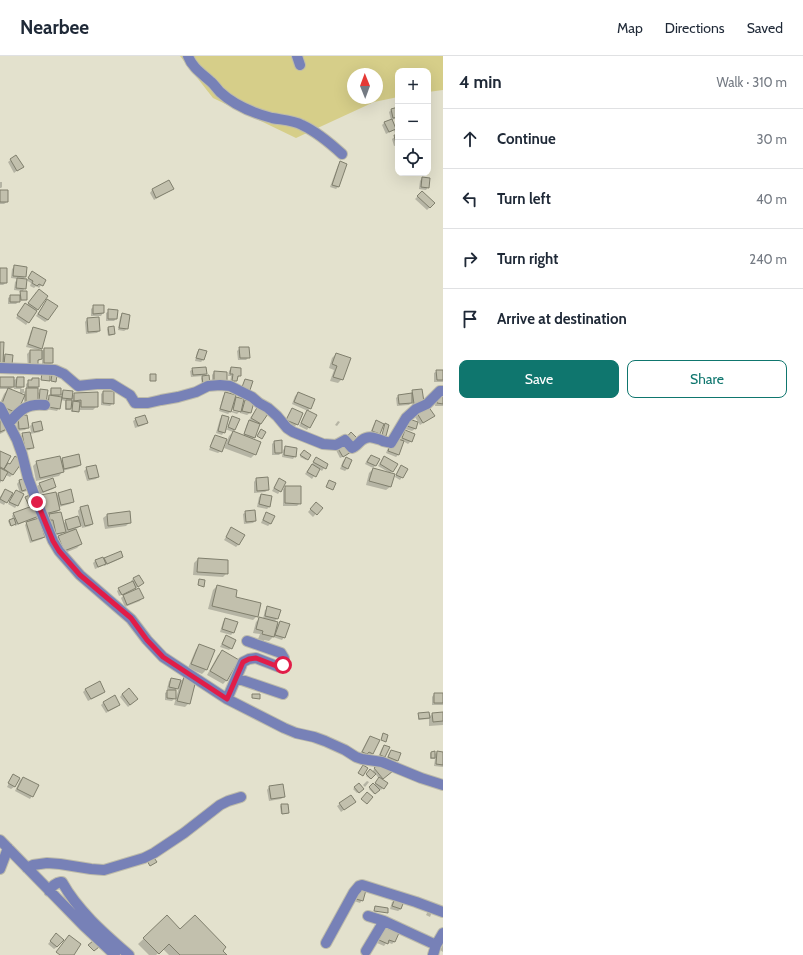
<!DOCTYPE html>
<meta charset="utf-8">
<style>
:root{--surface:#fff;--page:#f6f6f7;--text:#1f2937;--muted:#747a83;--line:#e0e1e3;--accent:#0f766e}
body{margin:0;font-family:Cabin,sans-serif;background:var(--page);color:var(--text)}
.controls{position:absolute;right:12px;top:12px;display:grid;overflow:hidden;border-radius:8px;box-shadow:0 4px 16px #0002}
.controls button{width:36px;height:36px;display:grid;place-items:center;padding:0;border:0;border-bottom:1px solid var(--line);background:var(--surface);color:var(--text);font:20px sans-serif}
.compass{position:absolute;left:347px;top:12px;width:36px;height:36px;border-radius:50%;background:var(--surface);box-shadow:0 4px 16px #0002;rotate:359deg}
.stop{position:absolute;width:12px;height:12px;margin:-9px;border:3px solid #e11d48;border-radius:50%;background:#fff}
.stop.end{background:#e11d48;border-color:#fff;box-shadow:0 1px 4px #0008}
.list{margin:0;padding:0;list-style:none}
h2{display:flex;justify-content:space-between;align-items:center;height:52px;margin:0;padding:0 16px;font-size:17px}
h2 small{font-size:13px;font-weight:400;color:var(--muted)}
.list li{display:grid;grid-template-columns:26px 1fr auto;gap:12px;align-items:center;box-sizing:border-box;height:60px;padding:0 16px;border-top:1px solid var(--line)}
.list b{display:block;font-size:15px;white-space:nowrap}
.list em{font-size:13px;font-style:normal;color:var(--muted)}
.actions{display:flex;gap:8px;padding:12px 16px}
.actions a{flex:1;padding:9px 0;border:1px solid var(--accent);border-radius:8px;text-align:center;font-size:14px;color:var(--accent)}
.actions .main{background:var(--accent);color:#fff}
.icon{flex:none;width:22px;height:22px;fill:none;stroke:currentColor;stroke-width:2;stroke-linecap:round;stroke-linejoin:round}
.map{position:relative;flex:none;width:443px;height:899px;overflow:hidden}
header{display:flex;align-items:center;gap:24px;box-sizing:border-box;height:56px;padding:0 20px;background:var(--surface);border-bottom:1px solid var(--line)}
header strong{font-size:19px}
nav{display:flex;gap:22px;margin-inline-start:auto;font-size:14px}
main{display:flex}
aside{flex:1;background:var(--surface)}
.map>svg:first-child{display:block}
.green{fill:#d6ce89;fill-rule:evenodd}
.shadow{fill:#0003;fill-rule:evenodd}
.building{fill:#c2c0ad;stroke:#807f6d}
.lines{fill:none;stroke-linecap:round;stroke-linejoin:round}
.minor-casing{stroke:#bdbbaa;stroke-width:12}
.minor{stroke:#7781b7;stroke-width:10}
.route{stroke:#e11d48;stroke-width:5}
</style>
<header>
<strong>Nearbee</strong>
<nav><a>Map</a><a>Directions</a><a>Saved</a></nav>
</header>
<main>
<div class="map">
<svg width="443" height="899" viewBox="0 0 443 899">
<rect width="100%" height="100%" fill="#e3e1cd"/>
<path class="green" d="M 180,0 L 443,0 L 443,34 L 428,36 L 428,15 L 398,15 L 398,41 L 374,46 L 296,82 L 213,42 ZM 353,18 L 377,18 L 377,42 L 353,42 Z"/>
<path class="shadow" d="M 398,52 L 398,62 L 391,64 L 394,71 L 398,68 L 398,89 L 394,90 L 392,83 L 396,80 L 394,74 L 386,78 L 382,69 L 385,66 L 391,64 L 389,56 L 392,53 Z
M 16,100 L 22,111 L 14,117 L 8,106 Z
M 340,107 L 338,131 L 336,133 L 330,131 L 338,109 Z
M 422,122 L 428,131 L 426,134 L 419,133 L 420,125 Z
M 0,126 L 2,126 L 2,131 L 1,132 L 0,132 Z
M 169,126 L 173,133 L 170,135 L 154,144 L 150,137 L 152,134 Z
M 0,135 L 7,146 L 4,148 L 0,148 Z
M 422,136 L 434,147 L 427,154 L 415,143 Z
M 15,210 L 25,221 L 22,224 L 27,224 L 30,219 L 45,224 L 39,232 L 36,230 L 34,232 L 30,230 L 31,227 L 26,224 L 25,232 L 22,236 L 26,243 L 25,244 L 19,245 L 16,248 L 8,248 L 8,242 L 11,240 L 20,240 L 20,237 L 22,235 L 14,234 L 15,226 L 18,223 L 11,222 L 12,213 Z
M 0,213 L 6,227 L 3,229 L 0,229 Z
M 36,236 L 38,253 L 26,269 L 16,262 L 23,251 L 27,249 Z
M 45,247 L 48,264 L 45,266 L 36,260 Z
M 94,250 L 103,257 L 101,260 L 91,260 L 91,253 Z
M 109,255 L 117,255 L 116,263 L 114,265 L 106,265 L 106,257 Z
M 122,258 L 129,260 L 127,273 L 124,275 L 118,274 L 120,261 Z
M 87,263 L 98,263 L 99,275 L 97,277 L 86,278 L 85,266 Z
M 34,272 L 41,292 L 39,294 L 26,291 L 31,275 Z
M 108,272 L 114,278 L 113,279 L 108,280 L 107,273 Z
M 0,287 L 3,302 L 6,299 L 11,309 L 3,308 Z
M 240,292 L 249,301 L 246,304 L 238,304 L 237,295 Z
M 44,293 L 52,307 L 50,309 L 42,309 L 42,302 L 28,313 L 27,298 L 30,295 L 42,295 Z
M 199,294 L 203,304 L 201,306 L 195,305 L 197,296 Z
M 336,298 L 342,323 L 338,327 L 330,325 L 334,314 L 329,312 L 332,302 Z
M 231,312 L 240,319 L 234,327 L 230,327 L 231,320 L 228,320 L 229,315 Z
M 193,313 L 206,318 L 202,321 L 209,320 L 202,329 L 201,322 L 203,320 L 191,321 L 190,315 Z
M 437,315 L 443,315 L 443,326 L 434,326 L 434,317 Z
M 214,316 L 226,317 L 212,329 L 212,319 Z
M 0,322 L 13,325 L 17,322 L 23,322 L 23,330 L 21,333 L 24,333 L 24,336 L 26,334 L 26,328 L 32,323 L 38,331 L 37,332 L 37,338 L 39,336 L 37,348 L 24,349 L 24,337 L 20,337 L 20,333 L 14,333 L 14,330 L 10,334 L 23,340 L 13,360 L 0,355 L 0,347 L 4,338 L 8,333 L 0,333 Z
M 51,333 L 60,339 L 59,340 L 52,340 L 61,342 L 61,338 L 64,335 L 71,341 L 75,338 L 97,350 L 93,354 L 78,354 L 77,356 L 71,356 L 72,351 L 70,354 L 65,354 L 65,345 L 61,344 L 59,352 L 57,355 L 46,353 L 43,349 L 41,335 L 39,335 L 40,334 L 46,344 L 50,341 L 50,334 Z
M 413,335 L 421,348 L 412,350 L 412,346 L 409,349 L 397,350 L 396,342 L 399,339 L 410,338 Z
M 103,336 L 113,347 L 110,350 L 101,349 L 101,338 Z
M 298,337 L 310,352 L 308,355 L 292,348 L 295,340 Z
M 225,338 L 233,346 L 236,342 L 241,350 L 246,345 L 252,347 L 250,357 L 247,359 L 240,357 L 241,354 L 239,354 L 229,352 L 231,355 L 228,358 L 219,355 L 223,340 Z
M 443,341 L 443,350 L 435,350 L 436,343 Z
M 428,351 L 431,362 L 420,369 L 415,361 Z
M 257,352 L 261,368 L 258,370 L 254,381 L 252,383 L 255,398 L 251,402 L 224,392 L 229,380 L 233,376 L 225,373 L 224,376 L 222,379 L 216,377 L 220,363 L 222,360 L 225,372 L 227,373 L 230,364 L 232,362 L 235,374 L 233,376 L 243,380 L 247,368 L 250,365 L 249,364 Z
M 292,353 L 297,368 L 294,371 L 285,366 L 290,356 Z
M 232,355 L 239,356 L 237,358 L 231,356 Z
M 308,355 L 309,371 L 307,374 L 299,370 L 305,358 Z
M 0,357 L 8,372 L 4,376 L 0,378 Z
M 18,361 L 28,371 L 25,374 L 17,375 L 16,363 Z
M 136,363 L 147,366 L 144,369 L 135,372 L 133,365 Z
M 338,365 L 340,366 L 337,370 L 335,369 Z
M 41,366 L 42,373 L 40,376 L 30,378 L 32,391 L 30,394 L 23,395 L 20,381 L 23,378 L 31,376 L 30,370 L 32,368 Z
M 377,366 L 383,368 L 379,378 L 376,380 L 370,377 L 374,368 Z
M 407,366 L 415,373 L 412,375 L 405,373 Z
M 405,375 L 411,385 L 408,388 L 403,385 L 399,398 L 396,401 L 386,397 L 388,392 L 390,390 L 400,385 L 403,378 Z
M 216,380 L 221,395 L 218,397 L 209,394 L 213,382 Z
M 274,386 L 281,397 L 279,399 L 272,399 L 272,388 Z
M 343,386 L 350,396 L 347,399 L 340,402 L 335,392 Z
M 286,391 L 295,400 L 293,403 L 282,401 L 283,394 Z
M 0,396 L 4,413 L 8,408 L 9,409 L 21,406 L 12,419 L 10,421 L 6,419 L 0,427 Z
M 303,396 L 310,399 L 306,404 L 300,401 Z
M 78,399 L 80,409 L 78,411 L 62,415 L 62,416 L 59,420 L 36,425 L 33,410 L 37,406 L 60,405 L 62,403 Z
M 371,400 L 375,410 L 373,412 L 365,408 L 368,402 Z
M 384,401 L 393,415 L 390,417 L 378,410 Z
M 346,402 L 347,413 L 345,415 L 340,413 L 343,405 Z
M 314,405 L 327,408 L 322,415 L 319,413 L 312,423 L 305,418 Z
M 401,411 L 402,421 L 400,424 L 395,421 L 399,413 Z
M 87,412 L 98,421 L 96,423 L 87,425 L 84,415 Z
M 373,413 L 390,431 L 386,434 L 366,429 L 369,417 Z
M 256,423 L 268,434 L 265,436 L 254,437 L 254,426 Z
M 19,425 L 30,432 L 27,435 L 20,437 L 17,428 Z
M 277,426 L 280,435 L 278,438 L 272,435 Z
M 40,428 L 55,431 L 53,433 L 40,438 L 37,430 Z
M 286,431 L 300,447 L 297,450 L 283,450 L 283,433 Z
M 5,434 L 13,439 L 16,435 L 17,449 L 15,452 L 8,448 L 11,442 L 9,441 L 4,449 L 0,447 L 0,441 Z
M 55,437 L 56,440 L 58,438 L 73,446 L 70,448 L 59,451 L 59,454 L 55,458 L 63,468 L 66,465 L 79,461 L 78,455 L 80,452 L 88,450 L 92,468 L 90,470 L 82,472 L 81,468 L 78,472 L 75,473 L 81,488 L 77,492 L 60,499 L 55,484 L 61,478 L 54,480 L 51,466 L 48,466 L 47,462 L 49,459 L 41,461 L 37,444 L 41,440 ZM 65,475 L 66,478 L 60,480 Z
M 261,439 L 270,450 L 267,453 L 257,451 L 259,441 Z
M 316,447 L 321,452 L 313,461 L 308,456 Z
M 246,456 L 255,465 L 253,467 L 244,468 L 243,458 Z
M 14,457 L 38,460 L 32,465 L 44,481 L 42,483 L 30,487 L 25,469 L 29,464 L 15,470 L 15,468 L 10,470 L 8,465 L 13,463 L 12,460 Z
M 266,458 L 271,467 L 268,470 L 261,467 L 264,460 Z
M 107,459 L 130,466 L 126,470 L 105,473 L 103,462 Z
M 231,473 L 239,488 L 236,491 L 224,484 Z
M 122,501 L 120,503 L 104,510 L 104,509 L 102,510 L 95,513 L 93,507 L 95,505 L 102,502 L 103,504 L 105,503 Z
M 198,503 L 227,517 L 223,521 L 193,519 L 194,507 Z
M 139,520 L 143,527 L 135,533 L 134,532 L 127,537 L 127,538 L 142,542 L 140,545 L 125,551 L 121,542 L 126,537 L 119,540 L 117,535 L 119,533 L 132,527 L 131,525 L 133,523 Z
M 217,530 L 235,542 L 257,560 L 253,564 L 208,553 L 213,534 Z
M 268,552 L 279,555 L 277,563 L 274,566 L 276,571 L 280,566 L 284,581 L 282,584 L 273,581 L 269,585 L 264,584 L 263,589 L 256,588 L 260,578 L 253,577 L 256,566 L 260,562 L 263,563 L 265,554 Z
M 225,563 L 233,577 L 231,579 L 220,576 L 223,566 Z
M 226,580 L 231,592 L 229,594 L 220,591 L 224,583 Z
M 200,590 L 213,595 L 206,614 L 202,618 L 188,612 L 196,593 Z
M 222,596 L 227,624 L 223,628 L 207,619 L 218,599 Z
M 184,622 L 189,647 L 185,651 L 174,649 L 179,631 L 175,635 L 175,641 L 176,641 L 172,645 L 165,644 L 165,637 L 169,634 L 167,633 L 169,625 L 171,623 L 181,625 Z
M 86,633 L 104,636 L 102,638 L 88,645 L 83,636 Z
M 122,638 L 134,646 L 128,651 L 120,641 Z
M 434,638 L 443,638 L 443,649 L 432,649 L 432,641 Z
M 104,646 L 119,648 L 117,651 L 106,657 L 101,649 Z
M 443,657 L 443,669 L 429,670 L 429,663 L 418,664 L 418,659 L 419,658 L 428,662 L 432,658 Z
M 370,681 L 379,685 L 372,698 L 370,700 L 366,698 L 364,700 L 360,698 L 368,683 Z
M 384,690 L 385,701 L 382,703 L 378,701 L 382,692 Z
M 391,695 L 399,698 L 397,705 L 394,707 L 386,704 L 389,697 Z
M 437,696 L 443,697 L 443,711 L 434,710 L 435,703 L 430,703 L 430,697 L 431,697 L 434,699 Z
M 375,712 L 389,717 L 381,724 L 383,732 L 381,734 L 379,733 L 374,738 L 369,733 L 373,728 L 374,729 L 379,723 L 375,717 L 370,723 L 366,720 L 370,715 L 372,716 Z
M 13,719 L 19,722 L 14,731 L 11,733 L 7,731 Z
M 23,722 L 32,740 L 30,743 L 15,735 L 20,724 Z
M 367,725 L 369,726 L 365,731 L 363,729 Z
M 359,728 L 363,733 L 357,737 L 353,733 Z
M 269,731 L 284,741 L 281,743 L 269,745 L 267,734 Z
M 351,740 L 355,746 L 341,756 L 337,750 Z
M 281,749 L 288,757 L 287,758 L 281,758 L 280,750 Z
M 358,834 L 362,844 L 360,847 L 354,845 Z
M 395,844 L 401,853 L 398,855 L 390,853 L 392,846 Z
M 428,855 L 432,856 L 430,861 L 426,859 Z
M 167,861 L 180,874 L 221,895 L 225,899 L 169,899 L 163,893 L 156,899 L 149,899 L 138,888 Z
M 382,874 L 395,885 L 392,888 L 387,886 L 384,890 L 377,887 Z
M 54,881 L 57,891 L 54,893 L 48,888 Z
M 443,889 L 443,896 L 440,894 Z"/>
<path class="building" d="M 398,51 L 398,61 L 393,62 L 391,53 Z
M 392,63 L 396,73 L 389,76 L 384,66 Z
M 394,79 L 398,79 L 398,88 L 396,88 Z
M 16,99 L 24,111 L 17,115 L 10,103 Z
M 340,105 L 347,108 L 339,131 L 332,129 Z
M 422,121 L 430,122 L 429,132 L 421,131 Z
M 169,124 L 174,133 L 156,142 L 152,133 Z
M 0,134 L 8,134 L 8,146 L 0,146 Z
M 422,135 L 435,147 L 430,152 L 417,140 Z
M 14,209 L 27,211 L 26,221 L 13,220 Z
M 0,212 L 7,212 L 7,227 L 0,227 Z
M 32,215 L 46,224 L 43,230 L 39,228 L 37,230 L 32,227 L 33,225 L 28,222 Z
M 17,222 L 27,223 L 26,233 L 16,232 Z
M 39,233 L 48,240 L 38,254 L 28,247 Z
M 20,235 L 27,235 L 27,244 L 21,244 Z
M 10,239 L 20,239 L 20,246 L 10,246 Z
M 47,243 L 58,250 L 48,264 L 38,258 Z
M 25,247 L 37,255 L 29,267 L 17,259 Z
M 93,249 L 104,249 L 104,257 L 93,258 Z
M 108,253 L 118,254 L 117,263 L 108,263 Z
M 122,257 L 130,259 L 128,273 L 119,272 Z
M 99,261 L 100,275 L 88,276 L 87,262 Z
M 114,270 L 115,278 L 109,279 L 108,271 Z
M 33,271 L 47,275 L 42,293 L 28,288 Z
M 0,286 L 4,286 L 3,308 L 0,308 Z
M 239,291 L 249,291 L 250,302 L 240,302 Z
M 44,292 L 53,292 L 53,307 L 44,307 Z
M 199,293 L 207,295 L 204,304 L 196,302 Z
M 30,294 L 42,294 L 42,303 L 38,304 L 38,311 L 30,311 Z
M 336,297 L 351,302 L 343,324 L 333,321 L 337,310 L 332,308 Z
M 5,298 L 13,299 L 12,309 L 4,309 Z
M 206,311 L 207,318 L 193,319 L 192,312 Z
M 231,311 L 241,312 L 241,320 L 238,320 L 237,325 L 232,325 L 233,318 L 230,318 Z
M 436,314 L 443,314 L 443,324 L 437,324 Z
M 214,315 L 227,316 L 227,327 L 214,327 Z
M 42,317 L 50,318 L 50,325 L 41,324 Z
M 52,318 L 57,319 L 56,326 L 51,325 Z
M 150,318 L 156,318 L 156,325 L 150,325 Z
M 209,319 L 210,328 L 203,329 L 202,320 Z
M 0,321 L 14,321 L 14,331 L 0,331 Z
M 17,321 L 24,321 L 24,331 L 16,331 Z
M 32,322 L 39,322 L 39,331 L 28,331 L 28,324 L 32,324 Z
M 245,323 L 253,325 L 250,334 L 242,331 Z
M 8,332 L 25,339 L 17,357 L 1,350 Z
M 26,332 L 38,332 L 38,347 L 26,347 Z
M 51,332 L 61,332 L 61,339 L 51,339 Z
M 40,333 L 48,334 L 46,347 L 39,346 Z
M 422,333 L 424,346 L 414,348 L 412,334 Z
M 63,334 L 73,335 L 72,343 L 62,342 Z
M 103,335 L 114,335 L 114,348 L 103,347 Z
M 98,336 L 98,351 L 81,351 L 81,344 L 74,345 L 74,337 Z
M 225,336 L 236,339 L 231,356 L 220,353 Z
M 298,336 L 315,343 L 311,353 L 294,346 Z
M 412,337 L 412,347 L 399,348 L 398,339 Z
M 49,339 L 62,341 L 60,353 L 48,351 Z
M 438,339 L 443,340 L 443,348 L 437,347 Z
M 236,341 L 244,343 L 241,356 L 233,354 Z
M 66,344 L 72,344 L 71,353 L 66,353 Z
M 245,344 L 254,346 L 251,357 L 242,355 Z
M 73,345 L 80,346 L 79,356 L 72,355 Z
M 259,348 L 270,355 L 261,368 L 251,362 Z
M 428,350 L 435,360 L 423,367 L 417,357 Z
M 292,352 L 303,357 L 298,369 L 286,364 Z
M 307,354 L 317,359 L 310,372 L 301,367 Z
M 0,356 L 9,372 L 0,376 Z
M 27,359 L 29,372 L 19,373 L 18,360 Z
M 145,359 L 148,367 L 138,370 L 135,362 Z
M 222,359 L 229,361 L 225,377 L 218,375 Z
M 232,360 L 240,363 L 235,374 L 228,371 Z
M 409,363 L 418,366 L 416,373 L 407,370 Z
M 249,364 L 260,368 L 255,382 L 244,378 Z
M 376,364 L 384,368 L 380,378 L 372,375 Z
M 41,365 L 43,374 L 34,376 L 32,367 Z
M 385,367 L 389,369 L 386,380 L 382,379 Z
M 261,373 L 266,376 L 262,383 L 257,380 Z
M 405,374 L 415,378 L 412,386 L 402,382 Z
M 233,375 L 261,386 L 256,399 L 228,388 Z
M 30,376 L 34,392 L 25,393 L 22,377 Z
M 351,376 L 359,384 L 354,391 L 345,383 Z
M 215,379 L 227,383 L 222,396 L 210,391 Z
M 395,382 L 404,385 L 399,399 L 388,395 L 390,389 Z
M 282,384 L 282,397 L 275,397 L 274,385 Z
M 345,385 L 351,396 L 343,401 L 336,389 Z
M 285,390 L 297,392 L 296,401 L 284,399 Z
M 304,394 L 311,399 L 308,404 L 300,399 Z
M 0,395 L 11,400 L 4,413 L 0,411 Z
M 79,398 L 81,409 L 64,413 L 62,402 Z
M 371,399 L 380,403 L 376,410 L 367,406 Z
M 15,400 L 23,405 L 13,419 L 4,413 L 8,407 L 10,408 Z
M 60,400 L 64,416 L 40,422 L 36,405 Z
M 384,400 L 398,408 L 393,416 L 380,408 Z
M 316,401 L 328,408 L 326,413 L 313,406 Z
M 346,401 L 352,404 L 348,413 L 342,410 Z
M 312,408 L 320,413 L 316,421 L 307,416 Z
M 96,409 L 99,421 L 89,423 L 86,411 Z
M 401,409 L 408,413 L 403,422 L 396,419 Z
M 0,412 L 8,416 L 3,425 L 0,424 Z
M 373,412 L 395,418 L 391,431 L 369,425 Z
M 268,421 L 269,434 L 257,435 L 256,422 Z
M 27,422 L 31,432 L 22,435 L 19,424 Z
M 53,422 L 56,431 L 43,436 L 39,427 Z
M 279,422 L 286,426 L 281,436 L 274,432 Z
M 329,424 L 336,427 L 333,434 L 326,431 Z
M 285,430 L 301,430 L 301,448 L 285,447 Z
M 5,433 L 13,437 L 7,447 L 0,443 Z
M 71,433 L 74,446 L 61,449 L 58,437 Z
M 16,434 L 24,438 L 18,450 L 9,446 Z
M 56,436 L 60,454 L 45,458 L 41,439 Z
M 32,438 L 36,447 L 29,450 L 25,441 Z
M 261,438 L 272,440 L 270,451 L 259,448 Z
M 316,446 L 323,452 L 317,459 L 310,453 Z
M 35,449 L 39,460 L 18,468 L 13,457 Z
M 88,449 L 93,468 L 85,470 L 80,451 Z
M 255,454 L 256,465 L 246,466 L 245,455 Z
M 130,455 L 131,467 L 108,470 L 107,458 Z
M 61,456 L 66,476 L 56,478 L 53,464 L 50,464 L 49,458 Z
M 266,456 L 275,460 L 271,468 L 263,464 Z
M 78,460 L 81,470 L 68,474 L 65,464 Z
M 14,462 L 16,468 L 11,470 L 9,464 Z
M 39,462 L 45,481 L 32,485 L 26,466 Z
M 231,471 L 245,479 L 239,489 L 226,481 Z
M 76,473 L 82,488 L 64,495 L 58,480 Z
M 121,495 L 123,501 L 107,508 L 104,502 Z
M 103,501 L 106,508 L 98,511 L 95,504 Z
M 198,502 L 228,504 L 228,518 L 197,516 Z
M 139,519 L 144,527 L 138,531 L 133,522 Z
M 199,523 L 205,524 L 204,531 L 198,529 Z
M 133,525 L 136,532 L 122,539 L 118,532 Z
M 217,529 L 237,534 L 236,541 L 261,547 L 258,561 L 212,550 Z
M 139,532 L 144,542 L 127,549 L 123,539 Z
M 267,550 L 281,554 L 278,563 L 265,560 Z
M 259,561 L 278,566 L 274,581 L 262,578 L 263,575 L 256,573 Z
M 225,562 L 238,566 L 234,577 L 222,573 Z
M 280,565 L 290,568 L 285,582 L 275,579 Z
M 226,579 L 236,584 L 232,593 L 222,588 Z
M 199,588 L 215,594 L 207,614 L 191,608 Z
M 222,594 L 239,604 L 227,625 L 210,615 Z
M 184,621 L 196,624 L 190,648 L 177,645 Z
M 171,622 L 181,624 L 178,633 L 169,631 Z
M 100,625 L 105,636 L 91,643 L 85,633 Z
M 129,632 L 138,643 L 130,649 L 122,638 Z
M 167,634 L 176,634 L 176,643 L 167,642 Z
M 434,637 L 443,637 L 443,647 L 434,647 Z
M 252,638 L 260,638 L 260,643 L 252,642 Z
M 115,639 L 120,649 L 108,655 L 103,646 Z
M 429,656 L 430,662 L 419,663 L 418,657 Z
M 443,656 L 443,665 L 433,666 L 432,657 Z
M 383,677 L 388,679 L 386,686 L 381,684 Z
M 370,680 L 380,684 L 373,698 L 369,696 L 367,698 L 362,696 Z
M 384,689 L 390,691 L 385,701 L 380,699 Z
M 391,694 L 401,697 L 398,705 L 388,701 Z
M 435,695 L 435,702 L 431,702 L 431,696 Z
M 437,695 L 443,696 L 443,709 L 436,708 Z
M 380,707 L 393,715 L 383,723 L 374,712 Z
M 363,709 L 368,712 L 363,720 L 358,717 Z
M 370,713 L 376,718 L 371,723 L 366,718 Z
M 13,718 L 20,722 L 15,731 L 8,727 Z
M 23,721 L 39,729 L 33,741 L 17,733 Z
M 379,721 L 388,727 L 384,733 L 375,727 Z
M 359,727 L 364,733 L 359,737 L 354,731 Z
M 373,727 L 380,734 L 375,738 L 369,731 Z
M 283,728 L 285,741 L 271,743 L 269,730 Z
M 367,736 L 373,741 L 367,748 L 361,743 Z
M 351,739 L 356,746 L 344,754 L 339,747 Z
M 281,748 L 288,748 L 289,757 L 282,758 Z
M 152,799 L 157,806 L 150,810 L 146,803 Z
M 358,832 L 366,834 L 363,845 L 356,843 Z
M 395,842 L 404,845 L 401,853 L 392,850 Z
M 375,850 L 388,852 L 388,857 L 374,855 Z
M 167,859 L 180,873 L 195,859 L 226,891 L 223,895 L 227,899 L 180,899 L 169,888 L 159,898 L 143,882 Z
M 384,871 L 399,877 L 395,886 L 389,884 L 388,888 L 379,884 Z
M 56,877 L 64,884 L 57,891 L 50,885 Z
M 69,879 L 81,888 L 74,899 L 60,899 L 56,896 Z
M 93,885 L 99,891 L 94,895 L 88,889 Z"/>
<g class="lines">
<defs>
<path id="minor" d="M 188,0 C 192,11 201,17 210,25 C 214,28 217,33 220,36 C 235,50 253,57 272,62 C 282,64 293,64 302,69 C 317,76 330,87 342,98
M 297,0 L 300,9
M 0,312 L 55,314 L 64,318 L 78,330 L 97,328 L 112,328 L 130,339 L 135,347 L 148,347 L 161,344 L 178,341 L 196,336 L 208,330 L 220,329 L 230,330 L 252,341 L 259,347 L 268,352 L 277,360 L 287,372 L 293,376 L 323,388 L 336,389 L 345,384 L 352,392 C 356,391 358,387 362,384 C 369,379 374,382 381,384 C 384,386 388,386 391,387 L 406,362 L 416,353 L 427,348 L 440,335 L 443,335
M 0,351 L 17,384 L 22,398 L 28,422 L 37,446 L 53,485 L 59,495 L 80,519 L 131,563 L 147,584 L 163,601 L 227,643 L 284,672 L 296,677 L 314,681 L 325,685 L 345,694 L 356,701 L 362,703 L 382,706 L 421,722 L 443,729
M 9,367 C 20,354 27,347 45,349
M 236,622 L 283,638
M 227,643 L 243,606 L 249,603 L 256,602 L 279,611 L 283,609 L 284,602 L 281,597 L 247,585
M 0,784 L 83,869 L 115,899
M 27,812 L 33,809 L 47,807 L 60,808 L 91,813 L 104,814 L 144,802 L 154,797 L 184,777 L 220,749 L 228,745 L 241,741
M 0,813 L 8,792
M 49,835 C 52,830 55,827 61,826 L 62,826 C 78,855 105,878 129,899
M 368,860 L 384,865 L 436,889
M 326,887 L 354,836 L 359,830 L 362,829 L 416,846 L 443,856
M 366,895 L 384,865
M 433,899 L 436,889 L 443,877"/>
</defs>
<use href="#minor" class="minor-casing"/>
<use href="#minor" class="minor"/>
</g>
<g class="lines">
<path class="route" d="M 37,446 L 53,485 L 59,495 L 80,519 L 131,562 L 147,584 L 163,601 L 227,643 L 243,606 L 249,603 L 256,602 L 279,611 L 283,609"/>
</g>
</svg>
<div class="controls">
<button>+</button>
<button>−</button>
<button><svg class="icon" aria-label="locate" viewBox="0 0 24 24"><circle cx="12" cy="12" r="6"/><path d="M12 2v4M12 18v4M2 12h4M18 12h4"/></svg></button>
</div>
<svg class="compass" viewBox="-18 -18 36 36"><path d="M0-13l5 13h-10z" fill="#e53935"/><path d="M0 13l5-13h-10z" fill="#747a83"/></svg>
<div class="stop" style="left:283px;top:609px"></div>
<div class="stop end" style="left:37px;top:446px"></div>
</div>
<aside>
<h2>4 min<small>Walk · 310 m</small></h2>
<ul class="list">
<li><svg class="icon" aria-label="ahead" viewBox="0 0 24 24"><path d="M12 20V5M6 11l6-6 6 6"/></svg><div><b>Continue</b></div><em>30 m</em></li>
<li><svg class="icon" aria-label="left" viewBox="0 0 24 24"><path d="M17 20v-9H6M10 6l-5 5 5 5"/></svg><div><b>Turn left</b></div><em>40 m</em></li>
<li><svg class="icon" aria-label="right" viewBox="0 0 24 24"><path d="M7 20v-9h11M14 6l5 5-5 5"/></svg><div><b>Turn right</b></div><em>240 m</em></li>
<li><svg class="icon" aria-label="arrive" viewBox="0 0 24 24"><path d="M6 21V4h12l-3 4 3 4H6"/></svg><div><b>Arrive at destination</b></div></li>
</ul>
<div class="actions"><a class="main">Save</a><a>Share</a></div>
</aside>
</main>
